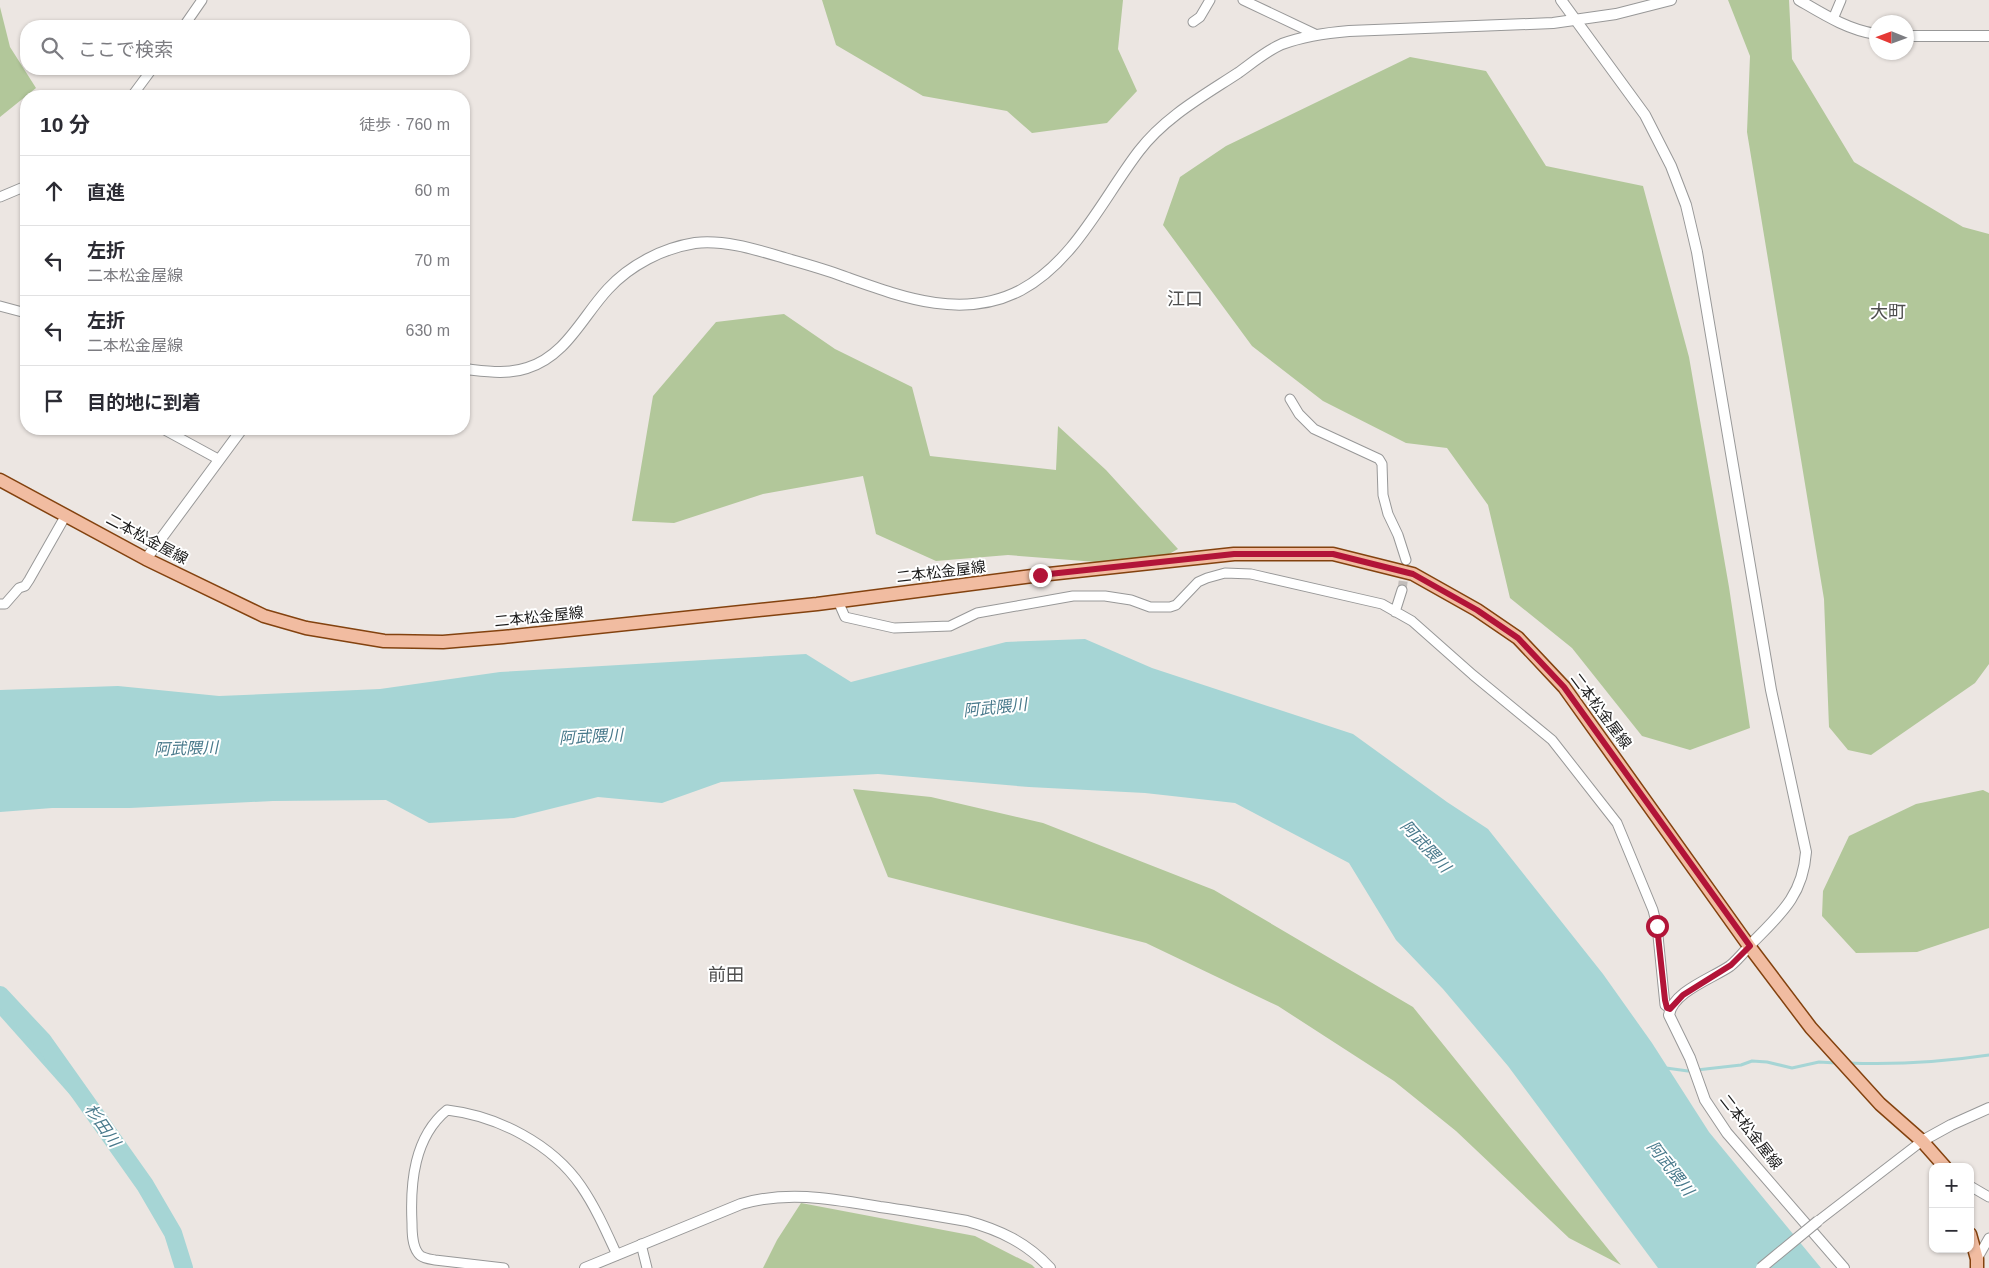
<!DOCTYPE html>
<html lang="ja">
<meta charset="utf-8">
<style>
:root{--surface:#fff;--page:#f7f7f7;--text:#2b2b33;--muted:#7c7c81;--line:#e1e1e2}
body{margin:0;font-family:Arial,"Noto Sans JP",sans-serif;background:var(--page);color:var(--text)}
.controls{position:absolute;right:15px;bottom:15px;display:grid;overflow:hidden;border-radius:10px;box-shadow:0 1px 4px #0004}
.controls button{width:45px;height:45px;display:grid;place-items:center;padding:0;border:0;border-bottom:1px solid var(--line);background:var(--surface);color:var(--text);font:25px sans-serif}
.compass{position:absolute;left:1869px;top:15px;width:45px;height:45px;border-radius:50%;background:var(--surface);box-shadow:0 1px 4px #0004;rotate:271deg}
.stop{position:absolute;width:15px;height:15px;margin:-11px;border:4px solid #b21438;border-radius:50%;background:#fff}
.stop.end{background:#b21438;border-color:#fff;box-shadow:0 1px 5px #0008}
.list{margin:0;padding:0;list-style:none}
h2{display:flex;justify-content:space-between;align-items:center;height:65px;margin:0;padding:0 20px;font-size:21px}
h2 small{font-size:16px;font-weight:400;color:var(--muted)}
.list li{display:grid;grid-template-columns:32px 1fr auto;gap:15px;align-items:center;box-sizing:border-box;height:70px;padding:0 20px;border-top:1px solid var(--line)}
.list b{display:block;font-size:19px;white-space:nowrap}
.list p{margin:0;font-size:16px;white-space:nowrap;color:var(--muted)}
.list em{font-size:16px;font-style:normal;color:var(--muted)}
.icon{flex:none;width:28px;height:28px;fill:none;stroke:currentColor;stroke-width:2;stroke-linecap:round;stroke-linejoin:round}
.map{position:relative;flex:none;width:1989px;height:1268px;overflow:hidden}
.search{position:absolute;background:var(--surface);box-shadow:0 1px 4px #0004;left:20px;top:20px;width:450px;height:55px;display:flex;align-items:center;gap:12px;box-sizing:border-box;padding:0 18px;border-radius:20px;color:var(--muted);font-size:19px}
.panel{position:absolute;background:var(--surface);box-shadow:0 1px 4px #0004;left:20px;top:90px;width:450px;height:345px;border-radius:20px}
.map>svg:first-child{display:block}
.forest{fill:#b2c79a}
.water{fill:#a6d5d5}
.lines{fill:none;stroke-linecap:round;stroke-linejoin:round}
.stream{stroke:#a6d5d5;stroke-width:3}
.river{stroke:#a6d5d5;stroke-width:18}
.minor-tunnel{stroke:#c2bdba;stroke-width:9;stroke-dasharray:9 4.5;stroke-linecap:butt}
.minor-casing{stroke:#989898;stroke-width:11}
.tertiary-casing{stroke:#989898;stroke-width:12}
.primary-casing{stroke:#83420f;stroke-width:15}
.minor{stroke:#fff;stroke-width:9}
.tertiary{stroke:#fff;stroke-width:10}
.primary{stroke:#f1bca1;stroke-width:12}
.tertiary-bridge-casing{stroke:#989898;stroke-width:12;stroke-linecap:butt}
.tertiary-bridge{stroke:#fff;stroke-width:10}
.route{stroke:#b21438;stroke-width:6}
.labels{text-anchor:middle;stroke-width:4;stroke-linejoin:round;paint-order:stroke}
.street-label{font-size:15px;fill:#1b1b1b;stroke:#fff}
.water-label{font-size:16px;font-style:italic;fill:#48798b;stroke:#fff}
.quarter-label{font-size:18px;fill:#4e4e4e;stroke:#fff}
</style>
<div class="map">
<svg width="1989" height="1268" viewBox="0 0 1989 1268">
<rect width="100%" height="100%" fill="#ece6e2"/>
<path class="forest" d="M 822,0 L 1123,0 L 1118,49 L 1137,91 L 1107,123 L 1032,133 L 1007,111 L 923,96 L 836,45 Z
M 1728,0 L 1789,0 L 1792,59 L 1854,162 L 1963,227 L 1989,234 L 1989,664 L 1975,683 L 1871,755 L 1848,750 L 1829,727 L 1824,599 L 1747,132 L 1750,56 Z
M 0,7 L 10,47 L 36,88 L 0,117 Z
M 1410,57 L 1486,71 L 1546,166 L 1643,186 L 1689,357 L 1729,587 L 1750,728 L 1690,750 L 1642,736 L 1572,648 L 1510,598 L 1488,505 L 1447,448 L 1406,443 L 1323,401 L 1252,346 L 1163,225 L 1180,177 L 1226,146 Z
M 784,314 L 835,349 L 912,387 L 930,456 L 1056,470 L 1058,426 L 1106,470 L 1178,549 L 1148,566 L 1008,555 L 936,561 L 876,534 L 863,476 L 763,494 L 674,523 L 632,521 L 653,396 L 716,322 Z
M 853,789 L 931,797 L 1043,823 L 1214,890 L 1413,1007 L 1621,1265 L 1569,1238 L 1456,1131 L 1394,1081 L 1278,1006 L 1146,943 L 888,877 Z
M 1983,790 L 1989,793 L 1989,928 L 1917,952 L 1856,953 L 1822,916 L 1823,891 L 1849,836 L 1916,804 Z
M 801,1203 L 975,1236 L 1032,1265 L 1035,1268 L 763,1268 L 777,1240 Z"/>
<path class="water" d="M 1085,639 L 1152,668 L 1353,734 L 1447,802 L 1488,829 L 1603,974 L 1652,1043 L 1709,1132 L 1821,1268 L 1658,1268 L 1508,1066 L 1443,989 L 1396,940 L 1349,863 L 1235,803 L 1145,793 L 1029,787 L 878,774 L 721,782 L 662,803 L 598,797 L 514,818 L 429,823 L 386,800 L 273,801 L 130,808 L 52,808 L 0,812 L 0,690 L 118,686 L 219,696 L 380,689 L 500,672 L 806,654 L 851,682 L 1006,642 Z
M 0,989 L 128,1160 L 0,1016 Z"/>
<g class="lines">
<path class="stream" d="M 1848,1063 C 1895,1065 1942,1062 1989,1055
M 1666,1068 L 1688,1071 L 1741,1065 L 1752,1061 L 1767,1062 L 1792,1068 L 1819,1062 L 1836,1063"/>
<path class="river" d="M 0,995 L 43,1041 L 145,1185 L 173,1233 L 184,1268"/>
<path class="minor-tunnel" d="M 1402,590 L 1406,560"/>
<defs>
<path id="minor" d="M 1243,0 L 1315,34
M 1833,19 L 1841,0
M 1193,22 L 1200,17 L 1210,0
M 184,26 L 202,0
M 132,96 L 152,69
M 0,197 L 26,186
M 0,306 L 26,313
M 1290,399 L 1299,414 L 1314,429 L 1379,459 L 1382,464 L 1383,495 L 1388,514 L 1398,535 L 1406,560
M 163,429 L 218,459
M 838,601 L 845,617 L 894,628 L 950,626 L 977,613 L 1073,596 L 1105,596 L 1131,600 L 1150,607 L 1170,607 L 1176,605 L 1198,582 L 1207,578 L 1225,573 L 1251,574 L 1382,604 L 1412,621 L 1473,675 L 1552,740 L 1617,823 L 1653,910 L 1657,926 L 1665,1005 L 1670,1009
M 0,604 L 5,604 L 19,588 L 25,586 L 29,580 L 66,515
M 1395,612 L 1402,590
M 1970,1186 L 1989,1197
M 1818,1221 L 1922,1141
M 641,1244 L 647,1268
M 1977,1259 L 1989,1238
M 504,1268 L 435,1260 C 429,1259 421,1258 418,1253 C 412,1245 412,1232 412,1223 C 410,1183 414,1137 447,1110 C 498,1116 552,1144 581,1186 C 596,1208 606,1231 617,1255"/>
<path id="tertiary" d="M 1561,0 L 1645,115 L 1671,166 L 1686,205 L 1697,252 L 1771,690 L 1806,852 C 1803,894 1782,913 1754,941 C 1746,949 1739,959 1730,966 C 1713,978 1672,992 1669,1015 L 1690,1058 L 1705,1100 L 1727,1133 L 1844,1268
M 1799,0 C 1823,14 1848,30 1876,34
M 1906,36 L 1989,36
M 464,369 C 484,371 507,375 527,368 C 566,356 582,317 608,289 C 630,265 663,248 695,243 C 723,240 751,248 778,256 C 801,263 825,269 848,278 C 904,298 964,320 1021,290 C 1075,261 1103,198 1139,151 C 1165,117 1203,96 1238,73 C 1252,63 1266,51 1282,44 C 1304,36 1325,33 1349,31 L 1553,23 L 1616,14 L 1671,0
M 146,559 L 242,429
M 1922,1141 L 1951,1125 L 1989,1108
M 585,1268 L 741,1204 C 788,1190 833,1199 880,1207 C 909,1211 938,1216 967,1221 C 1000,1230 1027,1243 1050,1268"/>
<path id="primary" d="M 0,480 L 146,559 L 264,616 L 306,628 L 384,641 L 443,642 L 503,637 L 817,604 L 1040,575 L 1234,554 L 1333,554 L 1413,574 L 1477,610 L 1518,638 L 1564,687 L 1749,946 L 1811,1028 L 1880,1104 L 1922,1141 L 1945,1167
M 1970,1234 L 1977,1259 L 1977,1268"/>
</defs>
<use href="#minor" class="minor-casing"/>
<use href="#tertiary" class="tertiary-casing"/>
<use href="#primary" class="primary-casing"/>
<use href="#minor" class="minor"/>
<use href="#tertiary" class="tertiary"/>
<use href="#primary" class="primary"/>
<defs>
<path id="tertiary-bridge" d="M 1761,1268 L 1818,1221"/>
</defs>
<use href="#tertiary-bridge" class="tertiary-bridge-casing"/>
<use href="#tertiary-bridge" class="tertiary-bridge"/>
</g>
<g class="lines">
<path class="route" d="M 1040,575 L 1234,554 L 1333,554 L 1413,574 L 1477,610 L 1518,638 L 1564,687 L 1750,946 L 1731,965 L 1683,995 L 1670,1009 L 1667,1008 L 1665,1000 L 1657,926"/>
</g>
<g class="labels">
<g class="street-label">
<text transform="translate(147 539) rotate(28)" y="5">二本松金屋線</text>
<text transform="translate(941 572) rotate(-7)" y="5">二本松金屋線</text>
<text transform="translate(539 617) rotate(-6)" y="5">二本松金屋線</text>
<text transform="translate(1601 711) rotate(53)" y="5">二本松金屋線</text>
<text transform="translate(1751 1132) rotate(52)" y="5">二本松金屋線</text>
</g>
<g class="water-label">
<text transform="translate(995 707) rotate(-6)" y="6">阿武隈川</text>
<text transform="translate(591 736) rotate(-3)" y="6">阿武隈川</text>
<text transform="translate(186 748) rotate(-2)" y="6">阿武隈川</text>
<text transform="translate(1426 846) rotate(47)" y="6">阿武隈川</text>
<text transform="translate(103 1125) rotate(55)" y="6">杉田川</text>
<text transform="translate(1671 1168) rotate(52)" y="6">阿武隈川</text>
</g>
<g class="quarter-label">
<text x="1185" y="305">江口</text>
<text x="1888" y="318">大町</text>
<text x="726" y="981">前田</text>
</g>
</g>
</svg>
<div class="controls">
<button>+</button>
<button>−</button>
</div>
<svg class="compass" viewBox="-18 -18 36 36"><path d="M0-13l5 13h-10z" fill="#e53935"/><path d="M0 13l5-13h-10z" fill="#7c7c81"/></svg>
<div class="stop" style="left:1657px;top:926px"></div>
<div class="stop end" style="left:1040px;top:575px"></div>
<div class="search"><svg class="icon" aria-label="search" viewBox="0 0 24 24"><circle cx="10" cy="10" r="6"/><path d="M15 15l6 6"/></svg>ここで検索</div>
<section class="panel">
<h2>10 分<small>徒歩 · 760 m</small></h2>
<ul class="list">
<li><svg class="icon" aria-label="ahead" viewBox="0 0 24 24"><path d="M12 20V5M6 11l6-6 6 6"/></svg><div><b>直進</b></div><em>60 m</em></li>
<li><svg class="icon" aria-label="left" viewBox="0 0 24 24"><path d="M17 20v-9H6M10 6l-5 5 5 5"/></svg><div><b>左折</b><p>二本松金屋線</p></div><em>70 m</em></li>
<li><svg class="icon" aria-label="left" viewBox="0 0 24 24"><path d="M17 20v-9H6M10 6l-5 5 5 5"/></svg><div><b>左折</b><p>二本松金屋線</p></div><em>630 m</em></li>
<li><svg class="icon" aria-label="arrive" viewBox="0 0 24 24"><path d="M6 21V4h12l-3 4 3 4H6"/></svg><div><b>目的地に到着</b></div></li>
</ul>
</section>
</div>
